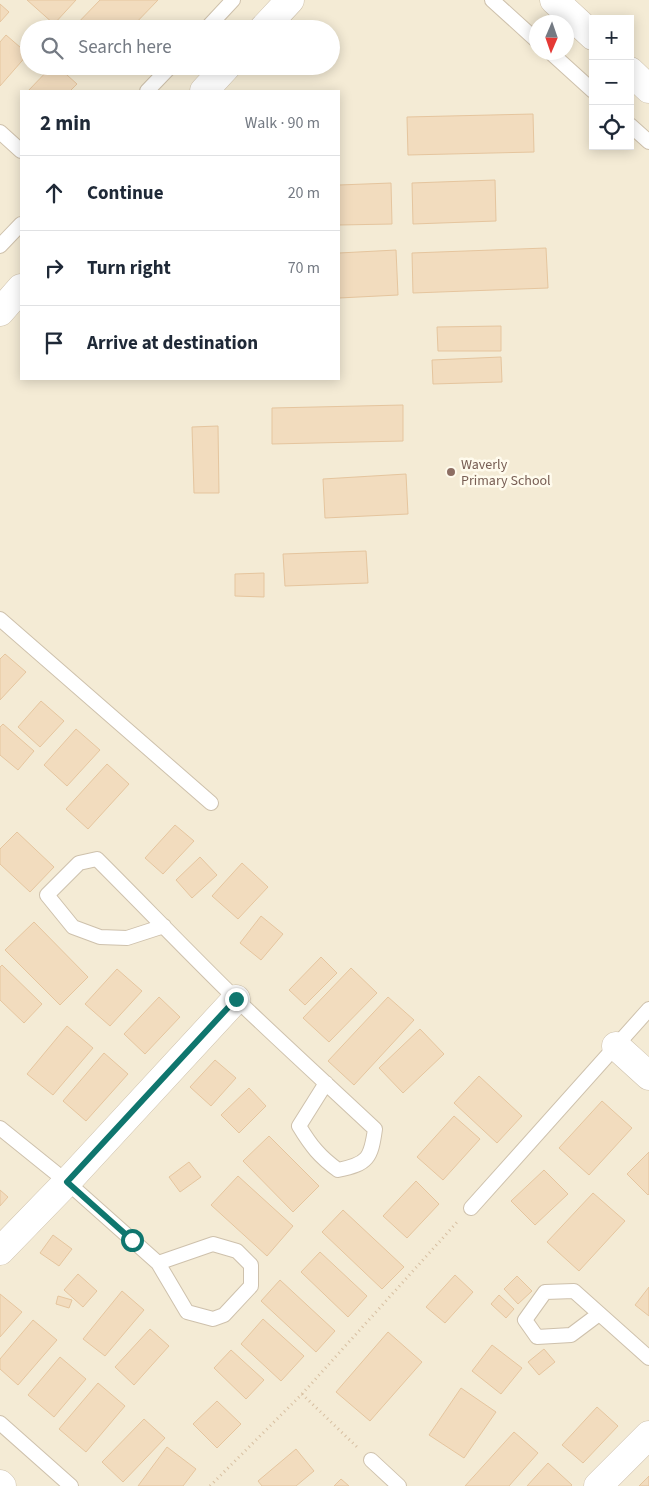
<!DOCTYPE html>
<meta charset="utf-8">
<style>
:root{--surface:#fff;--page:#f2f2f3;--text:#1f2937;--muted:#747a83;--line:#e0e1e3}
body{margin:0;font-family:"Source Sans 3",sans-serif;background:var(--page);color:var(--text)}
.controls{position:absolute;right:15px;top:15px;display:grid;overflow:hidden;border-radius:0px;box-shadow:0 2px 12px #0003}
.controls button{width:45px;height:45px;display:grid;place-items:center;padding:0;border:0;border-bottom:1px solid var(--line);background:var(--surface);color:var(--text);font:25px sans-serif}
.compass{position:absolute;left:529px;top:15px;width:45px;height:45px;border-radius:50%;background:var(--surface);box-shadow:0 2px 12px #0003;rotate:182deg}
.stop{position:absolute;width:15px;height:15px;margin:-11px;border:4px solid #0f766e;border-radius:50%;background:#fff}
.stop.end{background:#0f766e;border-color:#fff;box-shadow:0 1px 5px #0008}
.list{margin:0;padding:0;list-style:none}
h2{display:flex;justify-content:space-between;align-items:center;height:65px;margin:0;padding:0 20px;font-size:21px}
h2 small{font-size:16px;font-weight:400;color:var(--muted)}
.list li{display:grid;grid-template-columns:32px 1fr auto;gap:15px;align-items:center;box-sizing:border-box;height:75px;padding:0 20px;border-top:1px solid var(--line)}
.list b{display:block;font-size:19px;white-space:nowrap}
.list em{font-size:16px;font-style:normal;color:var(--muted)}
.icon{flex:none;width:28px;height:28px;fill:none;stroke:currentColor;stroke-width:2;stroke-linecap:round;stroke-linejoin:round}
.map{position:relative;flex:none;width:649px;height:1486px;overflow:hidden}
.search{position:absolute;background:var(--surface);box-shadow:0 2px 12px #0003;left:20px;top:20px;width:320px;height:55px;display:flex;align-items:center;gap:12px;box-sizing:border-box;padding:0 18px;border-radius:28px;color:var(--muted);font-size:19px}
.panel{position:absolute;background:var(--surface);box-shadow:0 2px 12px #0003;left:20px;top:90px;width:320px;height:290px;border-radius:0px}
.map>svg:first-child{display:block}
.residential{fill:#f4ebd5;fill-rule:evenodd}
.building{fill:#f2dcbe;stroke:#e5c59e}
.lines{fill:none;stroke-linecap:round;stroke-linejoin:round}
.lane-casing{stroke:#cec1ac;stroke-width:16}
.street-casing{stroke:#cec1ac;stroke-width:29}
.path{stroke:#d7bfa1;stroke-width:3;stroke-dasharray:1 4;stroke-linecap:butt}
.lane{stroke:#fff;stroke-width:14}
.street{stroke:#fff;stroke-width:28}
.route{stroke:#0f766e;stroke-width:6}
.education-dot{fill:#8d6e63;stroke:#fffbed;stroke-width:2}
.labels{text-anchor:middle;stroke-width:5;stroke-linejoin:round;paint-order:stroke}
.education-label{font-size:14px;fill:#785e54;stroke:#fffbed;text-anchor:start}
</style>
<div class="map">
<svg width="649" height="1486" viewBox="0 0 649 1486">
<rect width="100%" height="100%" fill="#fcf8e6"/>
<path class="residential" d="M 0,0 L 649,0 L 649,1486 L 0,1486 ZM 593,19 L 630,19 L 630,146 L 593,146 ZM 536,22 L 566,22 L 566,52 L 536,52 ZM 29,29 L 331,29 L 331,66 L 29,66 ZM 21,91 L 339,91 L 339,379 L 21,379 Z"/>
<path class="building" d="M 27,0 L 76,0 L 54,24 Z
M 100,0 L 158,0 L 130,29 L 72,29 Z
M 0,4 L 9,12 L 0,22 Z
M 6,35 L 28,54 L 0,86 L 0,42 Z
M 52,66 L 57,66 L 77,84 L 70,91 L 28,91 Z
M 533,114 L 534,152 L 408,155 L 407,117 Z
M 495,180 L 496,221 L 413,224 L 412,183 Z
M 391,183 L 392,224 L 339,225 L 339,185 Z
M 546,248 L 548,288 L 413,293 L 412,253 Z
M 396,250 L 398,295 L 339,298 L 339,253 Z
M 501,326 L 501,351 L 438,351 L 437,327 Z
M 501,357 L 502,382 L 433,384 L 432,360 Z
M 403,405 L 403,441 L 272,444 L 272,408 Z
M 218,426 L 219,493 L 194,493 L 192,427 Z
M 406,474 L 408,514 L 325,518 L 323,479 Z
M 366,551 L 368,583 L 285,586 L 283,554 Z
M 264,573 L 264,597 L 235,596 L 235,574 Z
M 5,654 L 26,672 L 0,700 L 0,659 Z
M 41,701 L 64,721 L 40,747 L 18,727 Z
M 3,724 L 34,751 L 18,770 L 0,755 L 0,727 Z
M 76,729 L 100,750 L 67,786 L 44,765 Z
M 107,764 L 129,784 L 88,829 L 66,809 Z
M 175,825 L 194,841 L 163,874 L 145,858 Z
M 17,832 L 54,867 L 30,892 L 0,864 L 0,849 Z
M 200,857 L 217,875 L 192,898 L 176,880 Z
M 242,863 L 268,887 L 238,919 L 212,896 Z
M 261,916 L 283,934 L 261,960 L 240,943 Z
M 34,922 L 88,977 L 60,1005 L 5,950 Z
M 321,957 L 337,973 L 305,1005 L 289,990 Z
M 2,965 L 42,1004 L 24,1023 L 0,1000 L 0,967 Z
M 351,968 L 377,993 L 329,1042 L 303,1018 Z
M 117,969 L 142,991 L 110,1026 L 85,1004 Z
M 159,997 L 180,1017 L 145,1054 L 124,1034 Z
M 388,997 L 414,1020 L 354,1085 L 328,1061 Z
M 67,1026 L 93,1048 L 53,1095 L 27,1074 Z
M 420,1029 L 444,1054 L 403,1093 L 379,1068 Z
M 104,1053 L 128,1074 L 86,1121 L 63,1101 Z
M 215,1060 L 236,1078 L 211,1106 L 190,1087 Z
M 479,1076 L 522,1116 L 497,1143 L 454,1103 Z
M 249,1088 L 266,1106 L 239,1133 L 221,1115 Z
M 602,1101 L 632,1128 L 589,1175 L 559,1148 Z
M 454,1116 L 480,1139 L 443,1180 L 417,1157 Z
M 269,1136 L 319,1186 L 293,1212 L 243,1161 Z
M 649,1152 L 649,1194 L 648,1195 L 627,1174 Z
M 189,1162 L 201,1177 L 180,1192 L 169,1177 Z
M 544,1170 L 568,1194 L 535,1225 L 511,1201 Z
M 238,1176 L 293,1226 L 267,1256 L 211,1205 Z
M 416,1181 L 439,1204 L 407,1238 L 383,1216 Z
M 0,1190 L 8,1197 L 0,1206 Z
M 593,1193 L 625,1221 L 579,1271 L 547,1242 Z
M 343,1210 L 404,1267 L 382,1289 L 322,1232 Z
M 53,1235 L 72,1249 L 59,1266 L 40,1253 Z
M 320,1252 L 367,1296 L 348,1317 L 301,1272 Z
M 78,1274 L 97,1291 L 83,1307 L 64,1290 Z
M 455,1275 L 473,1292 L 445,1323 L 426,1307 Z
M 517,1276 L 532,1291 L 518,1304 L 504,1289 Z
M 280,1280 L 335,1331 L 316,1352 L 261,1301 Z
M 649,1287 L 649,1316 L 635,1305 Z
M 122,1291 L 144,1310 L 105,1356 L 83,1339 Z
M 0,1294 L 22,1312 L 0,1337 Z
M 499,1295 L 514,1309 L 506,1318 L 491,1304 Z
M 58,1296 L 72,1300 L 69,1308 L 56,1304 Z
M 263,1319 L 304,1356 L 281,1381 L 241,1344 Z
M 33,1320 L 57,1340 L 18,1385 L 0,1369 L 0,1359 Z
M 150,1329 L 169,1346 L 134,1385 L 115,1367 Z
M 388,1332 L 422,1362 L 370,1421 L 336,1392 Z
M 492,1345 L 522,1368 L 501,1394 L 472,1371 Z
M 544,1349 L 555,1362 L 539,1375 L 528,1362 Z
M 231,1350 L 264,1380 L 246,1399 L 214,1368 Z
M 60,1357 L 86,1379 L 54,1417 L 28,1395 Z
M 98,1383 L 125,1406 L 86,1452 L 59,1429 Z
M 461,1388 L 496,1412 L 464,1458 L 429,1435 Z
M 217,1401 L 241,1424 L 217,1448 L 193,1424 Z
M 597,1407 L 618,1426 L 583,1463 L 562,1445 Z
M 144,1419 L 165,1438 L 123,1482 L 102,1462 Z
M 514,1432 L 538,1453 L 509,1486 L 465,1486 Z
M 167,1447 L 196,1469 L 183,1486 L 138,1486 Z
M 296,1449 L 314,1471 L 296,1486 L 262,1486 L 258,1481 Z
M 548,1463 L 572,1485 L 571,1486 L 527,1486 Z
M 649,1476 L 649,1486 L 639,1486 Z
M 341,1479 L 349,1486 L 334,1486 Z"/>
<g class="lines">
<defs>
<path id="lane" d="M 492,0 L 536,40
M 206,29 L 233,0
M 550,52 L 593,91
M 147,91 L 171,66
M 630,125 L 649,142
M 0,132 L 21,151
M 0,246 L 21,224
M 0,619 L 211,803
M 164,926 L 127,938 L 100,937 L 73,927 L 47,895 L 79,863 L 97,859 C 144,906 189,953 236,999 C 282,1043 329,1086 375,1129 C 371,1158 368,1164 338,1170 C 320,1157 311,1146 299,1126 L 326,1083
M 0,1128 L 67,1182 L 158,1263 L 187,1312 L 213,1319 L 224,1315 L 251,1286 L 251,1265 L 237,1251 L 213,1244 L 158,1263
M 471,1208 L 649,1009
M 599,1314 L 571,1335 L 537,1337 L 525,1320 L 545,1292 L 574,1291 L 649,1358
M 0,1423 L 71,1486
M 371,1460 L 399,1486"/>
<path id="street" d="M 554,0 L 593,36
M 263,29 L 290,0
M 630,71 L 649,89
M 204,91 L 227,66
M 0,312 L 21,288
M 616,1046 L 649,1076
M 0,1251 L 67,1182 L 236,999
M 0,1484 L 2,1486
M 598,1486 L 649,1435"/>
</defs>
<use href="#lane" class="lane-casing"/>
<use href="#street" class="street-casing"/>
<path class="path" d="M 302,1394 L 357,1447
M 210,1486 L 302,1394 L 459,1220"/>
<use href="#lane" class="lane"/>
<use href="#street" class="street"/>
</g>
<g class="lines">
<path class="route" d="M 132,1240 L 67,1182 L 236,999"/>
</g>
<circle class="education-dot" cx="451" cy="472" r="5"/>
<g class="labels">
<g class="education-label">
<text x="461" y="469">Waverly<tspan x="461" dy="16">Primary School</tspan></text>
</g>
</g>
</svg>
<div class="controls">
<button>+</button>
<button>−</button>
<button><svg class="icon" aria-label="locate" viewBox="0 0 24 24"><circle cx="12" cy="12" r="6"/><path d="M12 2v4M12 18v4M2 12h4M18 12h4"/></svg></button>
</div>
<svg class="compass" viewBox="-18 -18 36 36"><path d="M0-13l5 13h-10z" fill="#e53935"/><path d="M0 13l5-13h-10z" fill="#747a83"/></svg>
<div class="stop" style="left:132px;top:1240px"></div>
<div class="stop end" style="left:236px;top:999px"></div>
<div class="search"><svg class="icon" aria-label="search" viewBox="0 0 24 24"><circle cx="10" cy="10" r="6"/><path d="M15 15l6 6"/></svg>Search here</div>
<section class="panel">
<h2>2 min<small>Walk · 90 m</small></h2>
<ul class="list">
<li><svg class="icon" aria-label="ahead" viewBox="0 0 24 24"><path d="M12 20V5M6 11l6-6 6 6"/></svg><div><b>Continue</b></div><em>20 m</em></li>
<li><svg class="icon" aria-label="right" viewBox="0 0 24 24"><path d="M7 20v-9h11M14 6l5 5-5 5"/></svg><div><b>Turn right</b></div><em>70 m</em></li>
<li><svg class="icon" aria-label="arrive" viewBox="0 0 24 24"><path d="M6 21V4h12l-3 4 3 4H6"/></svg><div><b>Arrive at destination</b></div></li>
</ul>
</section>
</div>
